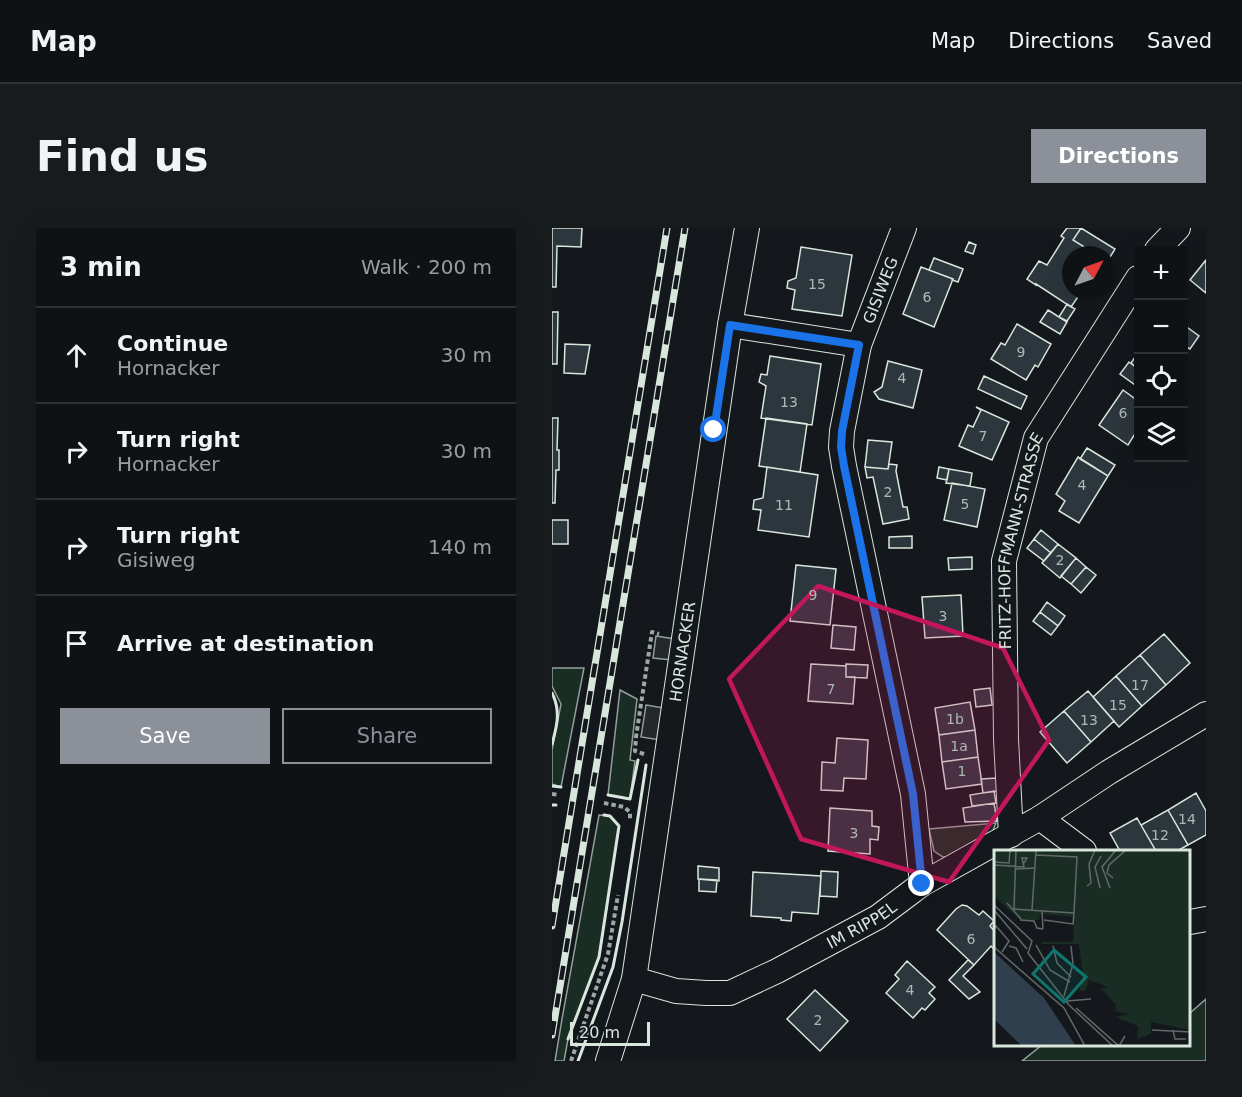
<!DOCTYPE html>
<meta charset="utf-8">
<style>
:root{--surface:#0f1215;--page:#181b1e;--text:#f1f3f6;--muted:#9b9ea0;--line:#2f3234;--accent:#8c9099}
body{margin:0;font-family:"DejaVu Sans",sans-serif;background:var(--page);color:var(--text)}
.controls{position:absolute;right:18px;top:18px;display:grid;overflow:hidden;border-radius:0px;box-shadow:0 6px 24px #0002}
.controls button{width:54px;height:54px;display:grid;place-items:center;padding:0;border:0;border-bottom:2px solid var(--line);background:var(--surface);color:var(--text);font:30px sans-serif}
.compass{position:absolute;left:510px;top:18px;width:54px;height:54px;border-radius:50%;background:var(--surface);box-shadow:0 6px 24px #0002;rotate:49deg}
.scale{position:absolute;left:18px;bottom:15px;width:80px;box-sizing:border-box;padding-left:6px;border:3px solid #d8e6dc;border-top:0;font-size:16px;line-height:21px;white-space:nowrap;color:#d8e6dc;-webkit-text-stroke:4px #14181c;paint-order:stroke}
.stop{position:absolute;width:18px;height:18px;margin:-14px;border:4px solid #1a73e8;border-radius:50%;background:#fff}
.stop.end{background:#1a73e8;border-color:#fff;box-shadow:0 2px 6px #0008}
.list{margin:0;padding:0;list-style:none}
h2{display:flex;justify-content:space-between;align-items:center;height:78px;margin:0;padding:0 24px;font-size:26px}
h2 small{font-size:20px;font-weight:400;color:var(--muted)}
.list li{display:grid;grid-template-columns:39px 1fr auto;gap:18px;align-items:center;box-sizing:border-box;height:96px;padding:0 24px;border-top:2px solid var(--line)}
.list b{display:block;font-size:22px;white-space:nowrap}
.list p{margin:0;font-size:20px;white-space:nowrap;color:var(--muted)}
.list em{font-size:20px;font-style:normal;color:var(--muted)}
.actions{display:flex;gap:12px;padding:18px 24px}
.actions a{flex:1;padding:14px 0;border:2px solid var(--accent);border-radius:0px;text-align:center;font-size:21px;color:var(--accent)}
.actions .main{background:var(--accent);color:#fff}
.icon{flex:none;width:33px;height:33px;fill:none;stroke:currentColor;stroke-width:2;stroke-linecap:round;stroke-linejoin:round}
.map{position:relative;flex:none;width:654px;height:833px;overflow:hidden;border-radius:0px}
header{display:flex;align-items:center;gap:36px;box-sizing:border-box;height:84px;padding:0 30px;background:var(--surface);border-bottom:2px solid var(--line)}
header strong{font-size:28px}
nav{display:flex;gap:33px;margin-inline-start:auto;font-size:21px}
.intro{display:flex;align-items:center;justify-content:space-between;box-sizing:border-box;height:144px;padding:0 36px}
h1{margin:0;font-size:42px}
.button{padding:15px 27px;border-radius:0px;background:var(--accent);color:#fff;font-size:21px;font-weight:700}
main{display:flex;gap:36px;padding:0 36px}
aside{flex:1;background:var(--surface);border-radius:0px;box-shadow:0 6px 24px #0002}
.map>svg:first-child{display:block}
.green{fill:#1a2d24;stroke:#939e99;stroke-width:1.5}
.parking{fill:#24282b;stroke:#939e99;stroke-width:1.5}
.building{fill:#2c363c;stroke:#d8e6dc;stroke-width:1.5}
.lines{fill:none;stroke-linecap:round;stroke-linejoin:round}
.minor-casing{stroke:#d8e6dc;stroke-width:26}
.path{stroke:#9da8a2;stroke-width:4;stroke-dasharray:4.5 3;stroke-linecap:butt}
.minor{stroke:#14181c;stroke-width:24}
.rail-casing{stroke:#d8e6dc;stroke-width:7}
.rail{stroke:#14181c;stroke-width:4.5;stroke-dasharray:14;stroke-linecap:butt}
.wall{stroke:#d8e6dc;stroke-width:3}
.route{stroke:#1a73e8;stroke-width:8}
.marked{fill:#c2185b;fill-opacity:0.2;stroke:#c2185b;stroke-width:4.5;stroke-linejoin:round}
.labels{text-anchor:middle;stroke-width:4.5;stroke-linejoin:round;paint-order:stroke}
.number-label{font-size:14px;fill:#adbab4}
.street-label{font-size:16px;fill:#d8e6dc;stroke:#14181c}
.inset-river{fill:none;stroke:#2f3f4d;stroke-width:3}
.inset-road{fill:none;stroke:#626a69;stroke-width:1.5}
.view{fill:#0f766e;fill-opacity:0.15;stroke:#0f766e;stroke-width:3}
.inset-edge{fill:none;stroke:#d8e6dc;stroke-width:3}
</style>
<header>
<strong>Map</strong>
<nav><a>Map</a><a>Directions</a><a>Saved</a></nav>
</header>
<div class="intro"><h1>Find us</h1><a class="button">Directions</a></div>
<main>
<aside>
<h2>3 min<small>Walk · 200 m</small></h2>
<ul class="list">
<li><svg class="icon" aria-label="ahead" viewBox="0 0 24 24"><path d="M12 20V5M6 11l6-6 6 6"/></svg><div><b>Continue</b><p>Hornacker</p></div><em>30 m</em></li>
<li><svg class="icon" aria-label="right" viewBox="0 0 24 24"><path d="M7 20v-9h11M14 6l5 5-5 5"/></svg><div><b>Turn right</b><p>Hornacker</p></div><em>30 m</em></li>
<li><svg class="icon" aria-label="right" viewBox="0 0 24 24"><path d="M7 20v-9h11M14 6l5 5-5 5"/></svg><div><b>Turn right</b><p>Gisiweg</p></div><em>140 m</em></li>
<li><svg class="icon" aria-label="arrive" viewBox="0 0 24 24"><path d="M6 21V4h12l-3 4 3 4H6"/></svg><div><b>Arrive at destination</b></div></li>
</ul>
<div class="actions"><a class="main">Save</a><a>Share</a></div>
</aside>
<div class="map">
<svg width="654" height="833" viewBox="0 0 654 833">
<rect width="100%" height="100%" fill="#14181c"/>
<path class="green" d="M 0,440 L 32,440 L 9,559 L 0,556 L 0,522 L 9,476 L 0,458 Z
M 68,462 L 85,471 L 78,532 L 83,533 L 78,571 L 56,567 Z
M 47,587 L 58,588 L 67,598 L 47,729 L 16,811 L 12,833 L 3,833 L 10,791 Z
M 444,595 L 439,607 L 399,629 L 391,629 L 382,623 L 377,601 Z
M 654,771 L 654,833 L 470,833 L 490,817 L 588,816 L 598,818 L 600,816 L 638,816 L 638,785 Z"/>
<path class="parking" d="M 104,408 L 123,411 L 120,432 L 101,430 Z
M 94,477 L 112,480 L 108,512 L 89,509 Z"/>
<path class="building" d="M 0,0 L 30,0 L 29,19 L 5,18 L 4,59 L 0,59 Z
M 515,0 L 529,0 L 521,12 L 534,20 L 529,27 L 519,27 L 519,63 L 530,63 L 519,79 L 484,56 L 484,57 L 475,51 L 487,33 L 495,37 L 512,10 L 509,8 Z
M 529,0 L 563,21 L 555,34 L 555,27 L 545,27 L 521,12 Z
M 417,14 L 424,17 L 421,26 L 413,23 Z
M 249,19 L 300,27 L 290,88 L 240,81 L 243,62 L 235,60 L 236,53 L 244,50 Z
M 534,20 L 545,27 L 529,27 Z
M 382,30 L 411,41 L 406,54 L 400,52 L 401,51 L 377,42 Z
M 654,32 L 654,65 L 638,52 Z
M 369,39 L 401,51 L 382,99 L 351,86 Z
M 515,76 L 523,81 L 515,93 L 507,89 Z
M 496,82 L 515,94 L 508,106 L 488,94 Z
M 0,84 L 6,84 L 5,136 L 0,136 Z
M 465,96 L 499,116 L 486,139 L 483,137 L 474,152 L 439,131 L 449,115 L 453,117 Z
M 632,97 L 647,108 L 638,121 L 633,118 L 632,120 Z
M 13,116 L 38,117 L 33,146 L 12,145 Z
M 585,126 L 586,127 L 586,141 L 579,135 Z
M 218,128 L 269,136 L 260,197 L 209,190 L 214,158 L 207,154 L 209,146 L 215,147 Z
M 336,133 L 370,142 L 361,180 L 327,171 L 322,164 L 330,159 Z
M 577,134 L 586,141 L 586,159 L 568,146 Z
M 432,148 L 475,168 L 469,181 L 426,161 Z
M 571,162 L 586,173 L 586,201 L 576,217 L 547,197 Z
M 424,179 L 457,194 L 440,232 L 407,218 L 416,197 L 421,199 L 429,182 Z
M 0,190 L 6,190 L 5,222 L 7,222 L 7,242 L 4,242 L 3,275 L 0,275 Z
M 214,190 L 255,196 L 248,244 L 207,238 Z
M 316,212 L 340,214 L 336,241 L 313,239 Z
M 535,220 L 563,237 L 556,248 L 528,231 Z
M 526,229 L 556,248 L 527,295 L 507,283 L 513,273 L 504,266 Z
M 337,236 L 345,237 L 344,243 L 351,279 L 355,279 L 357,291 L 331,296 L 321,249 L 315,250 L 313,239 L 336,241 Z
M 215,239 L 266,247 L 257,309 L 206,302 L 209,282 L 201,281 L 202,272 L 211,270 Z
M 387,239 L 397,241 L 395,252 L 385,250 Z
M 397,241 L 420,245 L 418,258 L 394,255 Z
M 400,255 L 433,261 L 425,299 L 392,292 Z
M 0,292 L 16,292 L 16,316 L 0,316 Z
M 489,302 L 506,316 L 499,325 L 482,311 Z
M 360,308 L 360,320 L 337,320 L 337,309 Z
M 482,311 L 499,325 L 492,333 L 475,320 Z
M 506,316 L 524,330 L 508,350 L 490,335 Z
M 420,329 L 420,341 L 397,342 L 396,330 Z
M 524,330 L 534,339 L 519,356 L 509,348 Z
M 244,337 L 284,341 L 278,397 L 238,393 Z
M 534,339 L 544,347 L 529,365 L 519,356 Z
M 409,367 L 411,408 L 373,410 L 370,369 Z
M 495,374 L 513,388 L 506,398 L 488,384 Z
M 488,384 L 506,398 L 499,407 L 481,393 Z
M 281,397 L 304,399 L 302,422 L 279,420 Z
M 612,406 L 638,435 L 614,457 L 588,427 Z
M 588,427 L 614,457 L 590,478 L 564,448 Z
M 259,436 L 294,438 L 294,449 L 303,449 L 301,476 L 256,473 Z
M 294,436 L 316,437 L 315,450 L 294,449 Z
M 564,448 L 590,478 L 567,499 L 541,469 Z
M 438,460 L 440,477 L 424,479 L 422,462 Z
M 536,463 L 562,493 L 539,514 L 512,483 Z
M 418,474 L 423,502 L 387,507 L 383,480 Z
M 512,483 L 539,514 L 515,535 L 488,504 Z
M 423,502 L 426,529 L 390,534 L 387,507 Z
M 285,510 L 316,512 L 314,551 L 292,550 L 291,563 L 269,562 L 270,534 L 283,535 Z
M 426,529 L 430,556 L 394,561 L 390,534 Z
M 445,550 L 446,563 L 431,565 L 429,551 Z
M 442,563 L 444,575 L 420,578 L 418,567 Z
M 644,565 L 654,583 L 654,607 L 636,617 L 616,582 Z
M 442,575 L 445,593 L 413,594 L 411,580 Z
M 278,580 L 320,583 L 320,598 L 327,599 L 326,612 L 318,611 L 318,626 L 276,623 Z
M 616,582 L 636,617 L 625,623 L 604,623 L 589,597 Z
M 585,590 L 589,597 L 604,623 L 568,623 L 558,605 Z
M 146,638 L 167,640 L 167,653 L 146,651 Z
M 269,643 L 286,644 L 285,669 L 268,668 Z
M 201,644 L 269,648 L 266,686 L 240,684 L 239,693 L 229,692 L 229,690 L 199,688 Z
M 147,651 L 165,652 L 164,664 L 147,663 Z
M 410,677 L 415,678 L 427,687 L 431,683 L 442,693 L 438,698 L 444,705 L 444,718 L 441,720 L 439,718 L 422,737 L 385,702 L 404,681 Z
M 416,732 L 422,737 L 411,748 L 428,764 L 417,771 L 397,752 Z
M 355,733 L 383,759 L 377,765 L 383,771 L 373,782 L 370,780 L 361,790 L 334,765 L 347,751 L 343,747 Z
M 263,762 L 296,793 L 268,823 L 235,791 Z"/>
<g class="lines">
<defs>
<g id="minor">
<path d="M 352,0 L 307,117 L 290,203 L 289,219 L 292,238 L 361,566 L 370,656"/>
<path d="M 605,22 L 626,0"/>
<path d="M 178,97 L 307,117"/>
<path d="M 488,590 L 532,623"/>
<path id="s1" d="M 459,607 L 454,511 L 452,333 L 484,210 L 586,50"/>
<path d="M 638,694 L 654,691"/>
<path id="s2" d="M 82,751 L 124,763 L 154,765 L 178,765 L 225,743 L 326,689 L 370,656 L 488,590 L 557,544 L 654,486"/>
<path id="s3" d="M 56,833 L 82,751 L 178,97 L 195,0"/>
</g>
</defs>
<use href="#minor" class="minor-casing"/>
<path class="path" d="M 92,526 L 83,523 L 84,509 L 100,404 L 107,406
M 0,566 L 7,567
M 52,575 L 72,579 L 78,584 L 78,591
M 19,833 L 56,726 L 66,667"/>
<use href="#minor" class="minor"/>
<defs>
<path id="rail" d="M 0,698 L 115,0
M 0,807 L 133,0"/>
</defs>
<use href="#rail" class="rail-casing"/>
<use href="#rail" class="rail"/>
<path class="wall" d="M 0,465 C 9,483 5,498 0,516
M 0,558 L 9,559
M 56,567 L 78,571 L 86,532
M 0,577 L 4,577
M 16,811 L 47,729 L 67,598 L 58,588 L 52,587
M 26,833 L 61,739 L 70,694 L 94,537"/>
</g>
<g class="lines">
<path class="route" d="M 162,202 L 178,97 L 307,117 L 290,203 L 289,219 L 292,238 L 361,566 L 370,656"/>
</g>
<path class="marked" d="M 266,358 L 451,420 L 497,512 L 397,654 L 249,611 L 177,451 Z"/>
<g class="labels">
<g class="number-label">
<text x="265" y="61">15</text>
<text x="375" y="74">6</text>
<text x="469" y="129">9</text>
<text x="350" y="155">4</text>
<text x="237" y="179">13</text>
<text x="571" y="190">6</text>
<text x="431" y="213">7</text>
<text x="530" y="262">4</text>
<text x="336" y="269">2</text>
<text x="413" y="281">5</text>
<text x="232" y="282">11</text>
<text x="508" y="337">2</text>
<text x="261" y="372">9</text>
<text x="391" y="393">3</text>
<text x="588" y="462">17</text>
<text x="279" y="466">7</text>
<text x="566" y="482">15</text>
<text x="403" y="496">1b</text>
<text x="537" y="497">13</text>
<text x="407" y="523">1a</text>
<text x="410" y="548">1</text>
<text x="635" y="596">14</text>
<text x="302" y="610">3</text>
<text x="608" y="612">12</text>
<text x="419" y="716">6</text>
<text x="358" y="767">4</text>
<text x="266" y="797">2</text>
</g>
<g class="street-label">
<text transform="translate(328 62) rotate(-69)" y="6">GISIWEG</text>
<text dy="6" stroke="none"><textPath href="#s1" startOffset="296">FRITZ-HOFFMANN-STRASSE</textPath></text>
<text dy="6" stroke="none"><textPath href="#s3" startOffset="417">HORNACKER</textPath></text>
<text dy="6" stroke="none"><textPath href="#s2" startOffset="246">IM RIPPEL</textPath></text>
</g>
</g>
<g transform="translate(442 622)">
<rect width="196" height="196" fill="#14181c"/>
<path d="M 0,0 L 196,0 L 196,180 L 157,172 L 157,184 L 143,189 L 144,176 L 121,167 L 135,164 L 121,161 L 122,155 L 110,141 L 104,140 L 114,137 L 95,130 L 91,141 L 85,141 L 89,124 L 85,94 L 49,94 L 47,92 L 79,92 L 80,67 L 46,64 L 45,70 L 26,70 L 0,46 Z" fill="#1a2d24"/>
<path d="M 0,102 L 50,148 L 82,196 L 28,196 L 0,169 Z" fill="#2f3f4d"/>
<path class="inset-river" d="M 0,155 L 23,166 L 57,196M 0,158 L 35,177 L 52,196"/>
<path class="inset-road" d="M 22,0 L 20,59 L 80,63 L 83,7 L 42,5M 0,12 L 15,13 L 16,0M 0,15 L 30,17 L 28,8 L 33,8 L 30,13M 22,19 L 41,18M 119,28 L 113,23 L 115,15 L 132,0M 93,36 L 97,33 L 95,14 L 101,0M 106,38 L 101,17 L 107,6M 116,38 L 108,17 L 122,0M 13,53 L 27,69M 0,55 L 38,91 L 34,103 L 75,155 L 119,196M 0,60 L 33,99M 38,60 L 42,0M 48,61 L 49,79M 26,70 L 40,71 L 43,78 L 49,79M 50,70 L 79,74 L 80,63M 0,79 L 2,76 L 15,91 L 8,102M 42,95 L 56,120 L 76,132M 15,96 L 22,98 L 29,112M 59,96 L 63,113 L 77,127M 0,97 L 70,158 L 91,196M 70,146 L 79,114 L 77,96M 73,151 L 97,149M 82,158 L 125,196 L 131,186M 158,180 L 197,182M 179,180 L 181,189 L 192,189"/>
<path class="view" d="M 60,100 L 92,127 L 70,152 L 39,124 Z"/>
<rect width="196" height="196" class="inset-edge"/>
</g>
</svg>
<div class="controls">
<button>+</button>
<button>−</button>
<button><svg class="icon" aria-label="locate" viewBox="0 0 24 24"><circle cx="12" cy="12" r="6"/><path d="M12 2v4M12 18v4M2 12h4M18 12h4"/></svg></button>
<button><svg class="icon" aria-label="layers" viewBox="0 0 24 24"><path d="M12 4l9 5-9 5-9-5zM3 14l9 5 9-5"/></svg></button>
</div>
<svg class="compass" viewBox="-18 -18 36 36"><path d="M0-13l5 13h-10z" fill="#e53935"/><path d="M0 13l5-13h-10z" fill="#9b9ea0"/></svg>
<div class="scale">20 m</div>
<div class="stop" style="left:162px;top:202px"></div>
<div class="stop end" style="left:370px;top:656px"></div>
</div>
</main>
